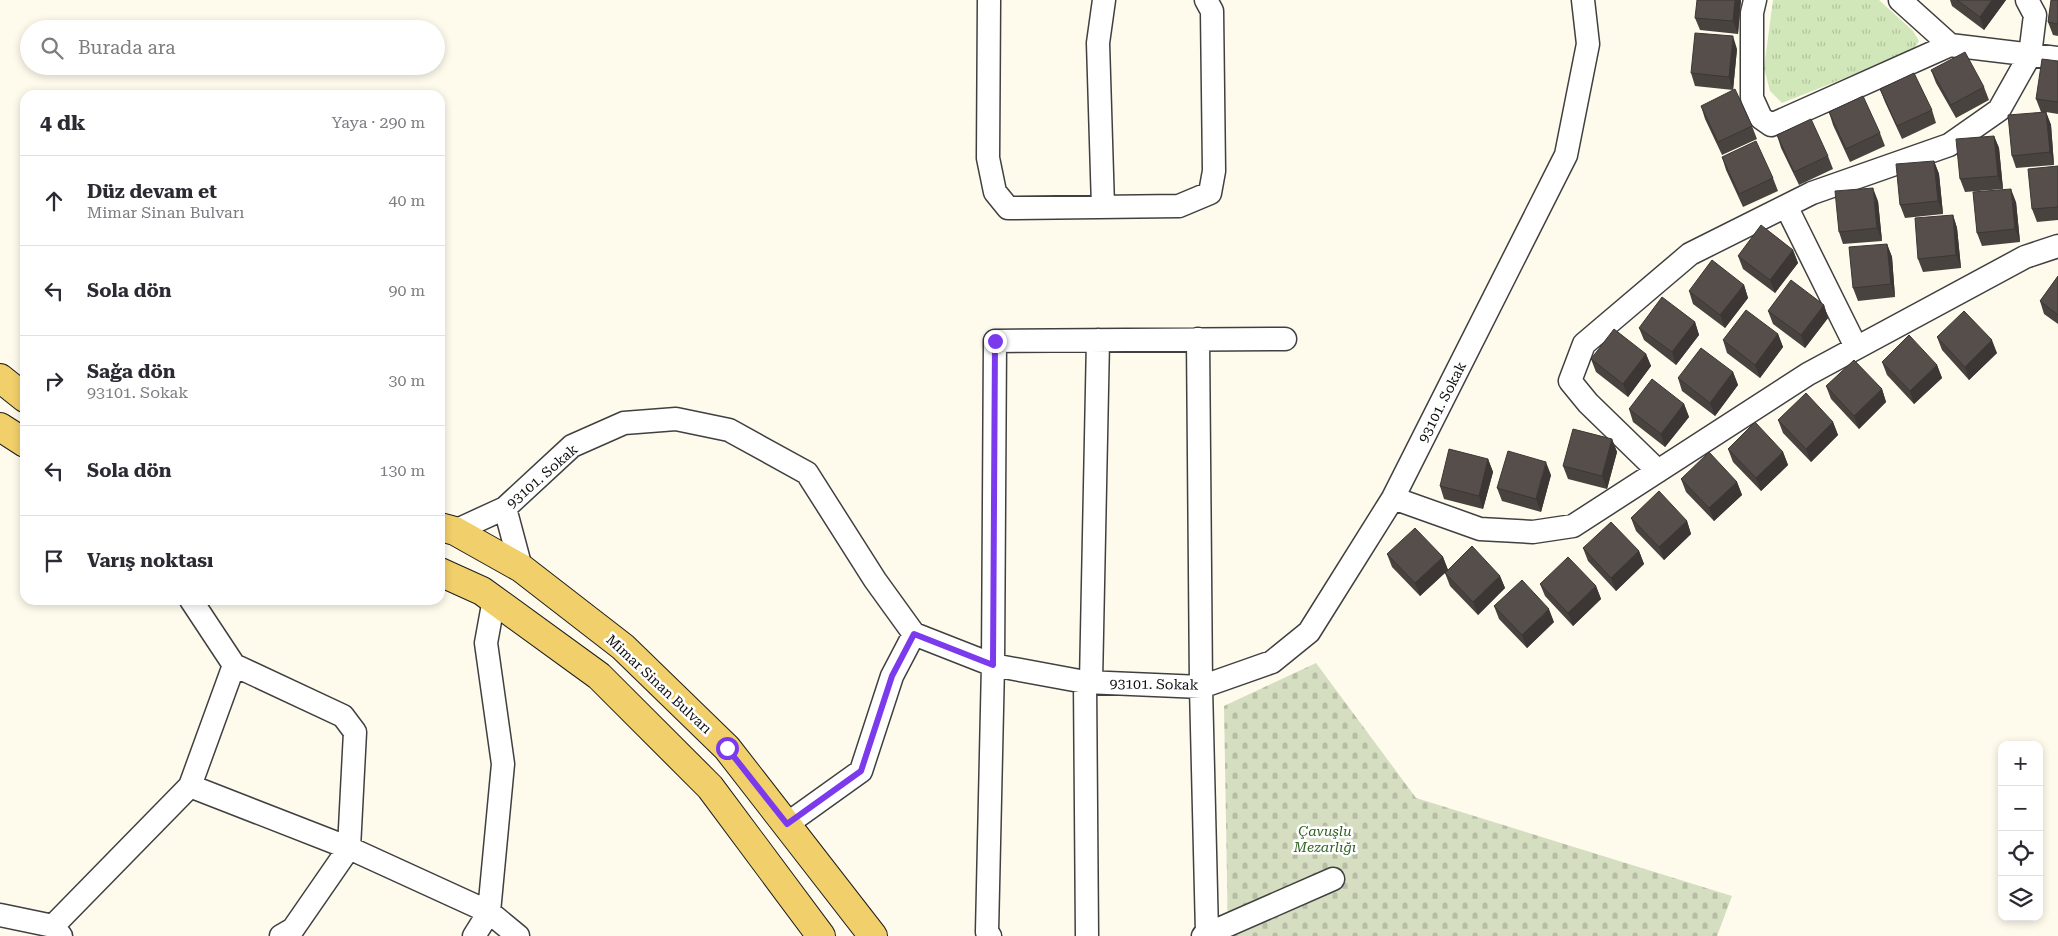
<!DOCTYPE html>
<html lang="tr">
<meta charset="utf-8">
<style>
:root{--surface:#fff;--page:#f7f7f7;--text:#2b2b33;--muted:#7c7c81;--line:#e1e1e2}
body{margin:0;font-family:"Roboto Serif",serif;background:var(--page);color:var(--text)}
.controls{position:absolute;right:15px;bottom:15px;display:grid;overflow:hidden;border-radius:10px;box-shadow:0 2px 8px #0003}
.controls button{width:45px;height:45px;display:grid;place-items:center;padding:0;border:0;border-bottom:1px solid var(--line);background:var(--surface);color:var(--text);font:25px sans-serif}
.stop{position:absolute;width:15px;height:15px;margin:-11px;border:4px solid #7c3aed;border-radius:50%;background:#fff}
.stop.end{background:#7c3aed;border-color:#fff;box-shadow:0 1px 5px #0008}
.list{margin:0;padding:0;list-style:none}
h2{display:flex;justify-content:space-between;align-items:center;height:65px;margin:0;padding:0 20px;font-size:21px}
h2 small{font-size:16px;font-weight:400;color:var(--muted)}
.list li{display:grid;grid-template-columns:32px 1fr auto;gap:15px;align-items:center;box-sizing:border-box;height:90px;padding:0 20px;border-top:1px solid var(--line)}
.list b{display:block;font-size:19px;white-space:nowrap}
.list p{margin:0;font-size:16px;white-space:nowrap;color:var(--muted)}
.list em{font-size:16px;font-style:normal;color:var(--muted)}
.icon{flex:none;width:28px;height:28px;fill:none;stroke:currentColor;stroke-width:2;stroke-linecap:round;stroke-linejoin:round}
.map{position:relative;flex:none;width:2058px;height:936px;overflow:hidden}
.search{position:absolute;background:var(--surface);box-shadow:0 2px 8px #0003;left:20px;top:20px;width:425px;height:55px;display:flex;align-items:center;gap:12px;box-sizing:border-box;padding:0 18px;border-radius:28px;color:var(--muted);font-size:19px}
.panel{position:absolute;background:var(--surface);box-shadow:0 2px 8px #0003;left:20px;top:90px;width:425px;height:515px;border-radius:15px}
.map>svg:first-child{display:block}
.cemetery{fill:url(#cemetery-stones)}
.park{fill:url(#park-tufts)}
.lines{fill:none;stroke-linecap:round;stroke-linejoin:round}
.minor-casing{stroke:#404040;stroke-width:25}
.major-casing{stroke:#1e1e1e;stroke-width:30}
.minor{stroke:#fff;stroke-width:22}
.major{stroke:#f1cf6a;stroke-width:28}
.wall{fill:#494340}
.shaded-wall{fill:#3c3734}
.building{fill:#554e4a;stroke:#3c3734}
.route{stroke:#7c3aed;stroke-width:6}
.labels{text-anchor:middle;stroke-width:5;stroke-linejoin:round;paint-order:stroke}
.street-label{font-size:14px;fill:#0d0d0d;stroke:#fff}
.park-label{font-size:14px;font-style:italic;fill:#2e6120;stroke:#fff}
</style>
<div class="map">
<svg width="2058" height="936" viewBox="0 0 2058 936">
<defs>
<pattern id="cemetery-stones" width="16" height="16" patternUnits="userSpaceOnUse" patternTransform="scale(1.25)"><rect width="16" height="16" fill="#d5dec0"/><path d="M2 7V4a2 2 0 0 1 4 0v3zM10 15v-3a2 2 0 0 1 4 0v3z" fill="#b6bda4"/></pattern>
<pattern id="park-tufts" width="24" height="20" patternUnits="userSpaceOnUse" patternTransform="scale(1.25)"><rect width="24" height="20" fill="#d1e6b9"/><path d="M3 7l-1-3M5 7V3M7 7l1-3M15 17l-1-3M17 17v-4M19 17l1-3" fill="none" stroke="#b2c49e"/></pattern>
</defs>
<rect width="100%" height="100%" fill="#fefbed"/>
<path class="cemetery" d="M 1316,663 L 1416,798 L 1732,896 L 1717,936 L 1228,936 L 1224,706 Z"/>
<path class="park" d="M 1773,0 L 1879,0 L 1913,31 L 1919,41 L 1913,51 L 1782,103 L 1770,91 L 1764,68 Z"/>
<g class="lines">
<defs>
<path id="minor" d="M 989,0 L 988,158 L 995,192 L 1008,208 L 1179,206 L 1210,193 L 1214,171 L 1212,11 L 1206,0
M 1755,0 L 1752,13 L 1752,98 L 1761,118 L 1771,125 L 1950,45 L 2058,58
M 1900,0 L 1950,45
M 1786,206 L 1856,347
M 1103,207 L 1098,43 L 1104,0
M 1198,339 L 1201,687 L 1207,933
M 1658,471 L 1588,403 L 1570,381 L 1584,344 L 1690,254 L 1812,193 L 1949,145 L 1999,110 L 2030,55 L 2035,15 L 2027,0
M 1393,498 L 1480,529 L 1533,532 L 1573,526 L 1808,374 L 2025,257 L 2058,246
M 505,508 L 521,568
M 455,531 L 505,508 L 572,446 L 624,423 L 676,419 L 729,430 L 807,473 L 875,580 L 914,634 L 993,665 L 1085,682 L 1201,687 L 1272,662 L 1309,632 L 1393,498 L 1566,155 L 1588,44 L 1583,0
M 191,600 L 234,665 L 343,716 L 355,732 L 349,848 L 293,929 L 281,936
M 1085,682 L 1087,936
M 1091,682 L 1098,340
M 190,786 L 349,848 L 489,912 L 518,936
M 787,824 L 861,771 L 892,676 L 914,634
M 0,915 L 53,926 L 61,936
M 53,926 L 190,786 L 234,665
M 474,936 L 489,912 L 503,764 L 486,643 L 494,599
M 990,936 L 987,932 L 993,665 L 995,341 L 1285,339
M 1203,936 L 1333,879"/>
<path id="major" d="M 0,378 L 25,398
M 0,427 L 25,443
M 440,527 L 455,531 L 521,568 L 623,647 L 727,748 L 873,936
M 440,572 L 482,591 L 599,676 L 710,787 L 821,936"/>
</defs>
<use href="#minor" class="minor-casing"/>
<use href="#major" class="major-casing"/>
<use href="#minor" class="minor"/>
<use href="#major" class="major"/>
</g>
<path class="wall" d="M 1741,0 L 1738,34 L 1700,30 L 1695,18 Z
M 1950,0 L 2006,0 L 1984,30 L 1952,6 Z
M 2058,0 L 2058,36 L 2053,35 L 2048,22 Z
M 1737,49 L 1733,90 L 1695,86 L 1691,73 Z
M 2058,61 L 2058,114 L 2046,112 L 2051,125 L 2054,165 L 2016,168 L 2012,156 L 2043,112 L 2041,112 L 2036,99 Z
M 1931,70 L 1984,87 L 1989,100 L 1956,118 L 1936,83 Z
M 1880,89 L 1932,110 L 1936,123 L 1902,139 L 1885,102 Z
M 1701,106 L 1752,126 L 1757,139 L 1722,155 L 1705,119 Z
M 1829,112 L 1880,133 L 1885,146 L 1850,162 L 1833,125 Z
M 1777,135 L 1828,156 L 1833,169 L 1799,185 L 1781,148 Z
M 1994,136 L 1999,148 L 2003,189 L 1965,192 L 1960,179 Z
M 1722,157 L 1773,178 L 1778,191 L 1743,207 L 1726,170 Z
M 1934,161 L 1939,174 L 1943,214 L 1905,218 L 1900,205 Z
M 2058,166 L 2058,220 L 2037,222 L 2032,209 Z
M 1878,201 L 1882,241 L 1843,244 L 1839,232 Z
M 2016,202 L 2020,242 L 1982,246 L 1977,233 Z
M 1953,215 L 1957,228 L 1961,268 L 1923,272 L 1918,259 Z
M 1887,244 L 1892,257 L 1895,297 L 1858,301 L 1853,288 Z
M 1793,250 L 1798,263 L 1775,293 L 1743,269 L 1738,256 Z
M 2058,276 L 2058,324 L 2044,314 L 2040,301 Z
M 1744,285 L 1748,298 L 1725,328 L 1693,304 L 1689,291 Z
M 1824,305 L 1828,318 L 1805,348 L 1773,324 L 1768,311 Z
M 1695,322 L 1699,335 L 1676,365 L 1644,340 L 1639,328 Z
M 1778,334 L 1783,347 L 1760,378 L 1727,353 L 1723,340 Z
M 1937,337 L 1997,353 L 1969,380 L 1942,350 Z
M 1646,354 L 1651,366 L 1628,397 L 1596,372 L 1591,359 Z
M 1882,362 L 1937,365 L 1942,378 L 1914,404 L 1887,375 Z
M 1733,372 L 1738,385 L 1715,416 L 1682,391 L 1678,378 Z
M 1826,386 L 1882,389 L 1886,402 L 1859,429 L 1831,399 Z
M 1684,404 L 1689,417 L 1665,447 L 1633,422 L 1629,409 Z
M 1778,420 L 1833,422 L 1838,435 L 1811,462 L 1783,433 Z
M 1612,439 L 1617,452 L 1607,489 L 1568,479 L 1563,466 Z
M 1728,449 L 1783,452 L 1788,465 L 1761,491 L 1733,462 Z
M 1488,459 L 1493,472 L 1483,509 L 1444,499 L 1440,486 Z
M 1551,475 L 1541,512 L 1502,501 L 1497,488 Z
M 1681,479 L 1737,482 L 1742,495 L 1714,521 L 1686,492 Z
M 1631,518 L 1687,521 L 1691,534 L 1664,560 L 1636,531 Z
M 1583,548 L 1639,551 L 1644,564 L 1616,591 L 1588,561 Z
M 1387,554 L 1443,557 L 1448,570 L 1500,576 L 1505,588 L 1478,615 L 1450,586 L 1445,573 L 1420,596 L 1392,567 Z
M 1540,584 L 1596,586 L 1601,599 L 1573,626 L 1545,596 Z
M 1494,606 L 1554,622 L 1527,648 L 1499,619 Z"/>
<path class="shaded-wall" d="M 1735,0 L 1741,0 L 1738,34 L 1733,21 Z
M 1992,0 L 2006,0 L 1984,30 L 1980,17 Z
M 1733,36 L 1737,49 L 1733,90 L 1729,77 Z
M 2046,112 L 2051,125 L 2054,165 L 2050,152 Z
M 1994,136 L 1999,148 L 2003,189 L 1998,176 Z
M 1934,161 L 1939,174 L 1943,214 L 1938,201 Z
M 1873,188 L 1878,201 L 1882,241 L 1877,228 Z
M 2011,189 L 2016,202 L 2020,242 L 2015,229 Z
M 1953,215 L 1957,228 L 1961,268 L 1956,255 Z
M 1887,244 L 1892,257 L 1895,297 L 1891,284 Z
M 1793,250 L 1798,263 L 1775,293 L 1770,280 Z
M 1744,285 L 1748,298 L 1725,328 L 1720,315 Z
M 1824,305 L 1828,318 L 1805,348 L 1801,335 Z
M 1695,322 L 1699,335 L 1676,365 L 1672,352 Z
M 1778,334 L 1783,347 L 1760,378 L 1755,365 Z
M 1992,340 L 1997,353 L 1969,380 L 1965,367 Z
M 1646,354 L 1651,366 L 1628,397 L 1623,384 Z
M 1937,365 L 1942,378 L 1914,404 L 1910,391 Z
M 1733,372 L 1738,385 L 1715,416 L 1710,403 Z
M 1882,389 L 1886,402 L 1859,429 L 1854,416 Z
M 1684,404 L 1689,417 L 1665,447 L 1661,434 Z
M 1833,422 L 1838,435 L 1811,462 L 1806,449 Z
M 1612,439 L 1617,452 L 1607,489 L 1602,476 Z
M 1783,452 L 1788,465 L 1761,491 L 1756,478 Z
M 1488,459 L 1493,472 L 1483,509 L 1479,496 Z
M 1546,462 L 1551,475 L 1541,512 L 1536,499 Z
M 1737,482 L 1742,495 L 1714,521 L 1709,508 Z
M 1687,521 L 1691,534 L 1664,560 L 1659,547 Z
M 1639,551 L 1644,564 L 1616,591 L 1611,578 Z
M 1443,557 L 1448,570 L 1420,596 L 1415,583 Z
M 1500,576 L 1505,588 L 1478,615 L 1473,602 Z
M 1596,586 L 1601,599 L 1573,626 L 1568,613 Z
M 1549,609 L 1554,622 L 1527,648 L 1522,635 Z"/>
<path class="building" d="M 1697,0 L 1735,0 L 1733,21 L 1695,18 Z
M 1957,0 L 1992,0 L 1980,17 Z
M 2051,0 L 2058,0 L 2058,24 L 2048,22 Z
M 1695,33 L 1733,36 L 1729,77 L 1691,73 Z
M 1965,52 L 1984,87 L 1951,105 L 1931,70 Z
M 2042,59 L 2058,61 L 2058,102 L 2036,99 Z
M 1914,73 L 1932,110 L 1897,126 L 1880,89 Z
M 1735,89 L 1752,126 L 1718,142 L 1701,106 Z
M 1863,96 L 1880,133 L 1846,149 L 1829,112 Z
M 2046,112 L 2050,152 L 2012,156 L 2008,115 Z
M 1811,119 L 1828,156 L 1794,172 L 1777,135 Z
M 1994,136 L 1998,176 L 1960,179 L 1956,139 Z
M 1756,141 L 1773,178 L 1739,194 L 1722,157 Z
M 1934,161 L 1938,201 L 1900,205 L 1896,164 Z
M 2058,166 L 2058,207 L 2032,209 L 2028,169 Z
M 1873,188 L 1877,228 L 1839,232 L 1835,191 Z
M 2011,189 L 2015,229 L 1977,233 L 1973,192 Z
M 1953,215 L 1956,255 L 1918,259 L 1915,218 Z
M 1761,225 L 1793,250 L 1770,280 L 1738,256 Z
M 1887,244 L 1891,284 L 1853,288 L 1849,247 Z
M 1712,260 L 1744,285 L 1720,315 L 1689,291 Z
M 2058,276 L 2058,315 L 2040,301 Z
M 1791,280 L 1824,305 L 1801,335 L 1768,311 Z
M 1662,297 L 1695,322 L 1672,352 L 1639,328 Z
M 1746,310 L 1778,334 L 1755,365 L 1723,340 Z
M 1964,311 L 1992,340 L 1965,367 L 1937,337 Z
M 1614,329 L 1646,354 L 1623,384 L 1591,359 Z
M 1909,335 L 1937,365 L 1910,391 L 1882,362 Z
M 1701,348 L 1733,372 L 1710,403 L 1678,378 Z
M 1854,360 L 1882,389 L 1854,416 L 1826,386 Z
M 1652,379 L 1684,404 L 1661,434 L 1629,409 Z
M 1806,393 L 1833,422 L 1806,449 L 1778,420 Z
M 1755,422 L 1783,452 L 1756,478 L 1728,449 Z
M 1573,429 L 1612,439 L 1602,476 L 1563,466 Z
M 1449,449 L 1488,459 L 1479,496 L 1440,486 Z
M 1508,451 L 1546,462 L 1536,499 L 1497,488 Z
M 1709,452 L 1737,482 L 1709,508 L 1681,479 Z
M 1659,491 L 1687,521 L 1659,547 L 1631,518 Z
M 1611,522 L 1639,551 L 1611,578 L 1583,548 Z
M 1415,528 L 1443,557 L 1415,583 L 1387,554 Z
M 1472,546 L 1500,576 L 1473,602 L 1445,573 Z
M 1568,557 L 1596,586 L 1568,613 L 1540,584 Z
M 1522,580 L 1549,609 L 1522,635 L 1494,606 Z"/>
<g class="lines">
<path class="route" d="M 727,748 L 787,824 L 861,771 L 892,676 L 914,634 L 993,665 L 995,341"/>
</g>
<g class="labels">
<g class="street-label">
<text transform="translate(1442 402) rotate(-63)" y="5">93101. Sokak</text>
<text transform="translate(542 476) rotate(-41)" y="5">93101. Sokak</text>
<text transform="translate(659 684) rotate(43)" y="5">Mimar Sinan Bulvarı</text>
<text transform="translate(1154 684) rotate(1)" y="5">93101. Sokak</text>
</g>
<g class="park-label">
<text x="1325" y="836">Çavuşlu<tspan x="1325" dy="16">Mezarlığı</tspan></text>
</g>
</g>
</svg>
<div class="controls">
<button>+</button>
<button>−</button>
<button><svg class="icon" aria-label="locate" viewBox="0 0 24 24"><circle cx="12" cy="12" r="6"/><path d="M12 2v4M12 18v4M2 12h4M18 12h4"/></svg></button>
<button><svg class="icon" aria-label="layers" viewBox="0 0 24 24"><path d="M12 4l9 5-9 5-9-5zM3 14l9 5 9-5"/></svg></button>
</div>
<div class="stop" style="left:727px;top:748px"></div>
<div class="stop end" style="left:995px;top:341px"></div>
<div class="search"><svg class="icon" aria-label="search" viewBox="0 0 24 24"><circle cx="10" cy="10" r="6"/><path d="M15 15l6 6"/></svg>Burada ara</div>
<section class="panel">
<h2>4 dk<small>Yaya · 290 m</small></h2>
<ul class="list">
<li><svg class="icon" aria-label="ahead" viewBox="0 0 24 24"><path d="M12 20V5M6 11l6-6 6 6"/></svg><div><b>Düz devam et</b><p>Mimar Sinan Bulvarı</p></div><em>40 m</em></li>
<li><svg class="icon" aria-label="left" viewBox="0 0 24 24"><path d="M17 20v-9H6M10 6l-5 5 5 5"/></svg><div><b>Sola dön</b></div><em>90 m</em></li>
<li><svg class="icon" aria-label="right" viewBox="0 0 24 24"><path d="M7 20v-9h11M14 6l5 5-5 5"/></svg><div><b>Sağa dön</b><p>93101. Sokak</p></div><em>30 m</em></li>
<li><svg class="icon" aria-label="left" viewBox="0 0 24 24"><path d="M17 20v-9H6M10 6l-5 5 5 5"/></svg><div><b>Sola dön</b></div><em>130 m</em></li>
<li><svg class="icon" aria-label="arrive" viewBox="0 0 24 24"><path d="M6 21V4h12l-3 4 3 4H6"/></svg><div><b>Varış noktası</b></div></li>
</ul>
</section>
</div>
